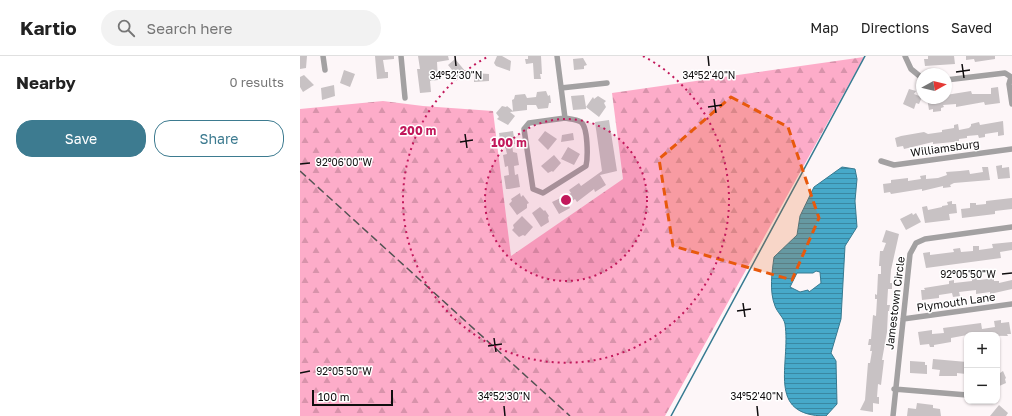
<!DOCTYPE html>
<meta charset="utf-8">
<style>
:root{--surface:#fff;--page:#f2f2f2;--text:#222;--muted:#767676;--line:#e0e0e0;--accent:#3d7b90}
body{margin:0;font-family:"Golos Text",sans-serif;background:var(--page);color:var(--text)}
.controls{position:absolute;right:12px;bottom:12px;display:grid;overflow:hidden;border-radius:8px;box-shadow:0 1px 3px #0004}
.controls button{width:36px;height:36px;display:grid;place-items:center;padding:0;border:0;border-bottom:1px solid var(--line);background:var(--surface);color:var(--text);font:20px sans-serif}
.compass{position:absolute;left:616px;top:12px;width:36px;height:36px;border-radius:50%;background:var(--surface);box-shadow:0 1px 3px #0004;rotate:82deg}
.scale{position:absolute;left:12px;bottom:10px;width:81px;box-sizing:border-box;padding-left:4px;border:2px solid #100e0f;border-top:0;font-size:11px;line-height:14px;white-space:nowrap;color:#100e0f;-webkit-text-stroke:3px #fff;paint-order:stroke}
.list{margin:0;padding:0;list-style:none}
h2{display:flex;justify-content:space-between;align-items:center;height:52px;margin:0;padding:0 16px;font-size:17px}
h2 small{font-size:13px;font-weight:400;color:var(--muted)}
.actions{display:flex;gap:8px;padding:12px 16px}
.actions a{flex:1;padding:9px 0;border:1px solid var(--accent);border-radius:16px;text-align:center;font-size:14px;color:var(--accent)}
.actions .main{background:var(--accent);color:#fff}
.icon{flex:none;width:22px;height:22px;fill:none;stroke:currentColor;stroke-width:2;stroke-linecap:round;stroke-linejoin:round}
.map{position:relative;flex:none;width:712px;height:360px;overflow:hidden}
header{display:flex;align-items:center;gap:24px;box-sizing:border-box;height:56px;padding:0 20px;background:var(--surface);border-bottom:1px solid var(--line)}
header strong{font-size:19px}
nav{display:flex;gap:22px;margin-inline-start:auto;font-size:14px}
.search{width:280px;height:36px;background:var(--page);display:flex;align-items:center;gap:10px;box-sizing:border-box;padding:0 14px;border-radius:22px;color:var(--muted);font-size:15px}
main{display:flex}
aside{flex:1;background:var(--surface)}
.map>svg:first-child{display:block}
.forest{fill:url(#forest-firs)}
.water{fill:url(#water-rules);stroke:#367a91;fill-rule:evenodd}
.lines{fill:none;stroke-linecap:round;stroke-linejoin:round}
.stream{stroke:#367a91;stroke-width:1.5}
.building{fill:#c8c2c4}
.minor{stroke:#a3a1a2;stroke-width:5.5}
.rail{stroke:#565354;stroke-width:1.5;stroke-dasharray:8 4;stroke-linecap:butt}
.marked{fill:#e8590c;fill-opacity:0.2;stroke:#e8590c;stroke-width:3;stroke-dasharray:8 5;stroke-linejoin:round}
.ticks{fill:none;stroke:#100e0f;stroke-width:1.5}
.ring{fill:none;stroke:#c2185b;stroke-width:2;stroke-dasharray:2 4}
.labels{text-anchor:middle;stroke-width:3;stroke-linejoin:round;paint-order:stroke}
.street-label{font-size:11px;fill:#100e0f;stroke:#fff}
.ticks-label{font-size:10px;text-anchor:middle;fill:#100e0f;stroke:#fff;stroke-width:3;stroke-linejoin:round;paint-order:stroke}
.centre{fill:#c2185b;stroke:#fff;stroke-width:2}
.ring-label{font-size:12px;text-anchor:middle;font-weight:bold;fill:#c2185b;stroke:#fff;stroke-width:3;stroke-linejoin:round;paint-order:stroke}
</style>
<header>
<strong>Kartio</strong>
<div class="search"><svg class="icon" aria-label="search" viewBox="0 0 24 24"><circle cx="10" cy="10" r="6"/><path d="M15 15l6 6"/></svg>Search here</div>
<nav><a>Map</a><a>Directions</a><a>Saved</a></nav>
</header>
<main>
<aside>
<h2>Nearby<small>0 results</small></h2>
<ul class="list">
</ul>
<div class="actions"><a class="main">Save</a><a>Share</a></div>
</aside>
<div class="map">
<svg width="712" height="360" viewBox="0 0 712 360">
<defs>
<pattern id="forest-firs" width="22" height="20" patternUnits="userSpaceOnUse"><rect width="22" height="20" fill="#fdacc9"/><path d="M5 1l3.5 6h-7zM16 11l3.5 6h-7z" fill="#d893ab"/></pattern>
<pattern id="water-rules" width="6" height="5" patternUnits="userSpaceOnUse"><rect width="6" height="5" fill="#47a9c9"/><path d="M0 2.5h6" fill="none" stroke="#3a88a2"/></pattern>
</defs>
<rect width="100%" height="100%" fill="#fdf6f8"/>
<path class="forest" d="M 564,1 L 365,360 L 0,360 L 0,53 L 83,45 L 123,50 L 193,55 L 211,200 L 323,123 L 312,37 Z"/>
<path class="water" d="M 542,111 L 555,113 L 557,123 L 555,145 L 557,171 L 545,190 L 541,263 L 531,297 L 536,305 L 537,348 L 526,360 C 465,360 491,308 485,268 C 484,262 477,256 475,250 C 469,235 472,216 474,201 L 497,179 L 500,160 L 514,131 ZM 516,215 L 520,216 L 521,227 L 509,236 L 508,234 L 500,236 L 490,231 L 497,217 L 513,217 Z"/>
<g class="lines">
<path class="stream" d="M 371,360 L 565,0"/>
</g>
<path class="building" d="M 0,0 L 7,0 L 6,12 L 0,13 Z
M 75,0 L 94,0 L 94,3 L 83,4 L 85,16 L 88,16 L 88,22 L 77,23 Z
M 118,0 L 148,0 L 149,4 L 137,6 L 138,24 L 130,25 L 131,36 L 120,37 L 117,13 L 120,13 Z
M 197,0 L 202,0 L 211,5 L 210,15 L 196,10 L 194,7 Z
M 228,0 L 241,0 L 242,18 L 240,18 L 241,23 L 234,23 L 233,7 L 226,8 L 225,3 L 228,3 Z
M 628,0 L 654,0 L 655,8 L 625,10 L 624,3 L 628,3 Z
M 666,0 L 695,0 L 695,3 L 675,6 L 674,3 L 666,4 Z
M 283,2 L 287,9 L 284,10 L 284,13 L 274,14 L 273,3 Z
M 155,3 L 166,16 L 154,25 L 150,19 L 153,19 L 151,16 L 153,15 L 148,9 Z
M 44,14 L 55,18 L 50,31 L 40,27 Z
M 174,17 L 189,18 L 189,25 L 174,26 Z
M 4,19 L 14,29 L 3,36 L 0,31 L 0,21 Z
M 34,29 L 35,40 L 22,44 L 21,32 Z
M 698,31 L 700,47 L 685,49 L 684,46 L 656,51 L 656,48 L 643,49 L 644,51 L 641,52 L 641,55 L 633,56 L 633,53 L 629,54 L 627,42 L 634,42 L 634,44 L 646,42 L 646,39 L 671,35 L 672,38 L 691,38 L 691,32 Z
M 609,33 L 616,35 L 614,38 L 622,41 L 619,48 L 616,47 L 614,53 L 603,48 Z
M 246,35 L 248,40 L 250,39 L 251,47 L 249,47 L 248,52 L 238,53 L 236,49 L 227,49 L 227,54 L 210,56 L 215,60 L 208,69 L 197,63 L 199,61 L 196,57 L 202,50 L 206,51 L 207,50 L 213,55 L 212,44 L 214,43 L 215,39 L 225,38 L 227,42 L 236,41 L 237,36 Z
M 284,39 L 286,51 L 293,41 L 294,43 L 298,40 L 306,45 L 304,47 L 306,51 L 299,61 L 286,51 L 286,53 L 273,54 L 271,40 Z
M 309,64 L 317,115 L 300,119 L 306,129 L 295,136 L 294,133 L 277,146 L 275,143 L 268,148 L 270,152 L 259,158 L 252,146 L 271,137 L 269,134 L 279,127 L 281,130 L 302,115 L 295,66 Z
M 703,65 L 704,79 L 698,80 L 698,76 L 685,78 L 685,81 L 679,82 L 678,79 L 667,80 L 667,82 L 659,83 L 659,85 L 653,86 L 633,88 L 633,86 L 604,93 L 603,90 L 597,91 L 595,82 L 601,80 L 624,76 L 628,78 L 642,76 L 642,74 L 654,72 L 654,69 L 658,68 L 659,74 L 669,72 L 671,70 L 671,68 L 679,66 L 680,69 Z
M 213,75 L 215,88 L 212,88 L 213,96 L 217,97 L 219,109 L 214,110 L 215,119 L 218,118 L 220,131 L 209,133 L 206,133 L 204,120 L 209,119 L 208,110 L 205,111 L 203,99 L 207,98 L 205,90 L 201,90 L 199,77 Z
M 245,75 L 257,83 L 248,94 L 238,84 Z
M 273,77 L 274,84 L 261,86 L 262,79 Z
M 268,91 L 280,98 L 274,109 L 261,103 Z
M 254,99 L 261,107 L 253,116 L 252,115 L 248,117 L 241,110 Z
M 702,109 L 702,112 L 709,111 L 710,122 L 698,123 L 696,110 Z
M 682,111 L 688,111 L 690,124 L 654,127 L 650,129 L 651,131 L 643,132 L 643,130 L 622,135 L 622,133 L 591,138 L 590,136 L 584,137 L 583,128 L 591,127 L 591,124 L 608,122 L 608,125 L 621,123 L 620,120 L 626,119 L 626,123 L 638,122 L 647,119 L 646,116 L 660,115 L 669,114 L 670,118 L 683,116 Z
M 220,137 L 221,141 L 223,139 L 229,147 L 227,148 L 227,152 L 217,159 L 209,148 L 212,145 L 211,143 Z
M 712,142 L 712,153 L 695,155 L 695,158 L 662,162 L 661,153 L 670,152 L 670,147 L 676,147 L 676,149 L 686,148 L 686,145 Z
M 652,145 L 652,148 L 656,148 L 657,157 L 649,158 L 650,164 L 625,167 L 622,151 L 627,150 L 628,154 L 642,151 L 642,150 L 648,149 L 647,146 Z
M 240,151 L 244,155 L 245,154 L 249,160 L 248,161 L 249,166 L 241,171 L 232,157 Z
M 612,157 L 613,159 L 616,157 L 621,166 L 606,174 L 600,163 Z
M 222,160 L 233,171 L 225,180 L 223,179 L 219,181 L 212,174 L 214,172 L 213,169 Z
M 586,174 L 599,178 L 591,214 L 590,227 L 592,227 L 592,233 L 588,233 L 587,249 L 590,249 L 589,255 L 588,255 L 587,276 L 582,304 L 584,304 L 581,329 L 578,328 L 577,341 L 579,341 L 579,348 L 573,347 L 573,356 L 560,354 L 565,344 L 568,307 L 570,307 L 572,295 L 570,295 L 571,289 L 568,289 L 569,283 L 571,283 L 573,259 L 576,260 L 577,243 L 575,243 L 575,238 L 577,239 L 578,218 L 581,218 L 581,210 L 579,210 L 580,195 L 583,195 L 586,187 L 582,186 Z
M 712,186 L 712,194 L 700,196 L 701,202 L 626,212 L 623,197 L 630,196 L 630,199 L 654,196 L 653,193 L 660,192 L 661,196 L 673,195 L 673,190 L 679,190 L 679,194 L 693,192 L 692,188 Z
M 676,221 L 677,224 L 680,224 L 694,222 L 694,225 L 699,225 L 699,227 L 712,224 L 712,233 L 690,238 L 690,236 L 676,238 L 676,234 L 659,236 L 660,240 L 653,241 L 652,237 L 639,239 L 639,242 L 622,244 L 621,234 L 625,234 L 624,232 L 649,228 L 649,225 L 654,224 L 654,227 L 672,225 L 672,222 Z
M 701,264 L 701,267 L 709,266 L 711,278 L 707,278 L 708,280 L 667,279 L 651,282 L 651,286 L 634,289 L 634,291 L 630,291 L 629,288 L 620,289 L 618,276 L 632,274 L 632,278 L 644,277 L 643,272 L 681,267 L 682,273 L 695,271 L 694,265 Z
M 633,303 L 667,306 L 666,318 L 657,317 L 657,320 L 639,320 L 640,314 L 632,313 Z
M 610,305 L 625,306 L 625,309 L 627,309 L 627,318 L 610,317 Z
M 697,310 L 700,317 L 703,315 L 706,322 L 705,323 L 706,327 L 697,331 Z
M 617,347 L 633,349 L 633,352 L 640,353 L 641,360 L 607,360 L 608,352 L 616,353 Z
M 699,349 L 708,357 L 706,360 L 690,360 Z"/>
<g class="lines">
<path class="minor" d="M 23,0 L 25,14
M 101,0 L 105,42
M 257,0 L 265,62
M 605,0 L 611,13 L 622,22
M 646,24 L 705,17 L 711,21 L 709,28 L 712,48
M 261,32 L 307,27
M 265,62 C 270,63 276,63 281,66 C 288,71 288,101 286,110 L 243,137 L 233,133 L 224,73 L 229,67 Z
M 581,105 L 594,109 L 712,93
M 603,263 L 712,248
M 594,333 L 667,339
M 593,360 L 610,198 L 616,187 L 625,183 L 712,171"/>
<path class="rail" d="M 0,115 L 270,360"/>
</g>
<path class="marked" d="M 431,41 L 488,71 L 519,162 L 492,224 L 373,190 L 359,103 Z"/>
<path class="ticks" d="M 155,0 L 156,10M 408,0 L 409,10M 662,8 L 664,22M 656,16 L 670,14M 414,43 L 416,57M 408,51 L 422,49M 165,78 L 167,92M 160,86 L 173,84M 0,108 L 10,107M 702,218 L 712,217M 443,247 L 445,261M 437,255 L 451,253M 194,282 L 196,296M 188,290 L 202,288M 0,317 L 10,315M 204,350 L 205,360M 457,350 L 458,360"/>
<circle cx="266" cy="144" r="81" fill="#c2185b" fill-opacity=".12"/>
<g class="ring">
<circle cx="266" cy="144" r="81"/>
<path d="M343 0A163 163 0 1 1 189 0"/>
</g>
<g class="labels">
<g class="street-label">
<text transform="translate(645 92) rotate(-8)" y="4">Williamsburg</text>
<text transform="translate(656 246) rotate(-8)" y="4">Plymouth Lane</text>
<text transform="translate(595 247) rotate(-83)" y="4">Jamestown Circle</text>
</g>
</g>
<g class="ticks-label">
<text x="156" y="23">34°52'30"N</text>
<text x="409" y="23">34°52'40"N</text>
<text x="44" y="110">92°06'00"W</text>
<text x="668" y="222">92°05'50"W</text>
<text x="44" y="319">92°05'50"W</text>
<text x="204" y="344">34°52'30"N</text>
<text x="457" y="344">34°52'40"N</text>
</g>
<circle cx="266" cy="144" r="6" class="centre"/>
<g class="ring-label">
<text x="118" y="79">200 m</text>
<text x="209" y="91">100 m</text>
</g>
</svg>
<div class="controls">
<button>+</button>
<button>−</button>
</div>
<svg class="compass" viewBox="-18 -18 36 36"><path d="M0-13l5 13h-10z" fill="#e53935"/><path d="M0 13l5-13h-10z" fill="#767676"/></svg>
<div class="scale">100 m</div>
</div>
</main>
